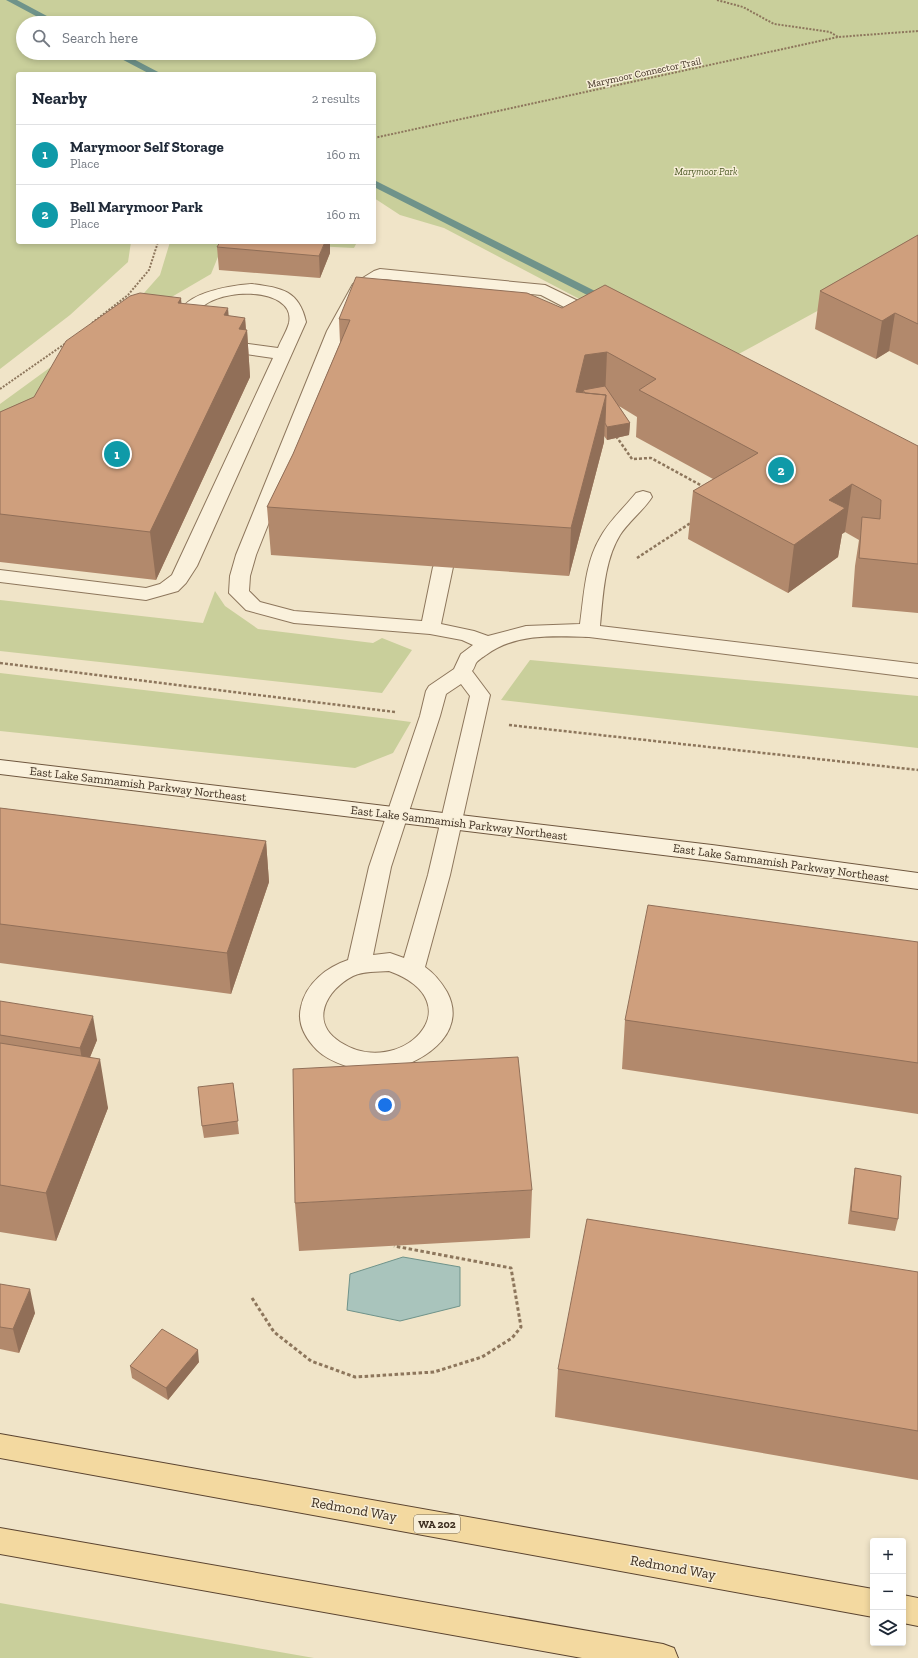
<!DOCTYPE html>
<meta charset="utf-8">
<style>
:root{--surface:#fff;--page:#f2f2f3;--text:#1f2937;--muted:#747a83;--line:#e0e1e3;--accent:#0f766e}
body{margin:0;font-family:"Zilla Slab",serif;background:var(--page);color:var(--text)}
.controls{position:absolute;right:12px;bottom:12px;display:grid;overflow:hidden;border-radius:4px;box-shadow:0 2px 6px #0003}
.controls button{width:36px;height:36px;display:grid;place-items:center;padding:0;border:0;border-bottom:1px solid var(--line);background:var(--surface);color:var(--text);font:20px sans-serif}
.you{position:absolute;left:385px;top:1105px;width:14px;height:14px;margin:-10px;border:3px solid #fff;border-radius:50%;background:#1a73e8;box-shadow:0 0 0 6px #1a73e833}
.badge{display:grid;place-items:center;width:26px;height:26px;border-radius:50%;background:var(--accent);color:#fff;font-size:13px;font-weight:700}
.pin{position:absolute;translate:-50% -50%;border:2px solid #fff;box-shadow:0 1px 4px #0006}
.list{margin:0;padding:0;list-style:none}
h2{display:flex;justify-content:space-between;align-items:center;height:52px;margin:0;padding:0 16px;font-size:17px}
h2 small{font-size:13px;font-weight:400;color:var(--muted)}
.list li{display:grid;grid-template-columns:26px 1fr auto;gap:12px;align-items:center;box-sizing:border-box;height:60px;padding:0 16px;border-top:1px solid var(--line)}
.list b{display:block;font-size:15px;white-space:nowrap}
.list p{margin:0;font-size:13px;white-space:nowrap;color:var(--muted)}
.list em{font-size:13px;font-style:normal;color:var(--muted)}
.icon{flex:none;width:22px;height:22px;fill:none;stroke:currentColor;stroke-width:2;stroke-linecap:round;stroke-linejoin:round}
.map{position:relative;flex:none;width:918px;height:1658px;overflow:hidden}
.search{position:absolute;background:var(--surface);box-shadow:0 2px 6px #0003;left:16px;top:16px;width:360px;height:44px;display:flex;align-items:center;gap:10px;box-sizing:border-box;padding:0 14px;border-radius:22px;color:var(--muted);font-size:15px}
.panel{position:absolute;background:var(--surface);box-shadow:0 2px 6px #0003;left:16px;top:72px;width:360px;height:172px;border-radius:4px}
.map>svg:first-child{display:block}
.green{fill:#c9cf9b;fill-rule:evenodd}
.water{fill:#a9c4bc;stroke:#6f938a}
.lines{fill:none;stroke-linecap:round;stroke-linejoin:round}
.stream{fill:#6f938a;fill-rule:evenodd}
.lane-casing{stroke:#8d765c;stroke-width:2}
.secondary-casing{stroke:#6f573f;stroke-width:2}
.primary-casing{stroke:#5b4430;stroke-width:2}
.path-far2{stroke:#8d765c;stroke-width:2;stroke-dasharray:2 1.5;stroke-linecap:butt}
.path-far1{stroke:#8d765c;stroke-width:2.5;stroke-dasharray:3 2;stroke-linecap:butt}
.path{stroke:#8d765c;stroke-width:3;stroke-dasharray:3.5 2.5;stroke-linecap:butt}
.lane{fill:#faf1dc;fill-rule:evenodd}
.secondary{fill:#faf1dc;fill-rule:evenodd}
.primary{fill:#f3d9a0;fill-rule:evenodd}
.wall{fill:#b2896c}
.shaded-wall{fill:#916f58}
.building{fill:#cf9f7d;stroke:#916f58}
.labels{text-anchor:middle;stroke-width:3;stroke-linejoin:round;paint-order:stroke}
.far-street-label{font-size:10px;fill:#3d2e20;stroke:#f7eed8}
.far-park-label{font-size:10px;font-style:italic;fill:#4d5a26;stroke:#f7eed8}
.shield{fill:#f7eed8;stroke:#756857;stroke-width:1}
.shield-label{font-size:11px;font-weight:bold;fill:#3d2e20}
.street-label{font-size:12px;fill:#3d2e20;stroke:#f7eed8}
.near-street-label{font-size:14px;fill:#3d2e20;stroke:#f7eed8}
</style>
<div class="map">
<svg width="918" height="1658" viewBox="0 0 918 1658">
<rect width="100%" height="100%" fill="#f0e4c8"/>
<path class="green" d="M 0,0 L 918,0 L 918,256 L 735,356 L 707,366 L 444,228 L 400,215 L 374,198 L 374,74 L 18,74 L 18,242 L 131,242 L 128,262 L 70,315 L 0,369 ZM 23,23 L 369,23 L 369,53 L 23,53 Z
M 170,242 L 224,242 L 211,274 L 151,309 L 0,459 L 0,404 L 129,310 L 160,275 Z
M 235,242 L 357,242 L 354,248 Z
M 215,591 L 225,606 L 258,629 L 373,643 L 382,638 L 412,650 L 382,693 L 0,651 L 0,600 L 203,623 Z
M 530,660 L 918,696 L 918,748 L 501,700 Z
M 0,673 L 381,718 L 411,722 L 393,753 L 355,768 L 0,731 Z
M 0,1603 L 314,1658 L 0,1658 Z"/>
<path class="water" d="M 403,1257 L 460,1267 L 460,1306 L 400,1321 L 347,1310 L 350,1274 Z"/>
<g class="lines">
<path class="stream" d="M 6,0 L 17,0 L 60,23 L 49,23 Z
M 110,53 L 122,53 L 162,74 L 150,74 Z
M 374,180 L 611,299 L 612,301 L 611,303 L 603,303 L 374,187 Z"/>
<defs>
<path id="lane" d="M 380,269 L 545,285 L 603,313 L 605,317 L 603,321 L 597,322 L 591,321 L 541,295 L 383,279 L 366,291 L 345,331 L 256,555 L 250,576 L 249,591 L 260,602 L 294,611 L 422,621 L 433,567 L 436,563 L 443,561 L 450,563 L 453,567 L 441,624 L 474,631 L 488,636 L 526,626 L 580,624 C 584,596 585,563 600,538 C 609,521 624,508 636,493 L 643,491 L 650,493 L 652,497 C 643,511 629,521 620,535 C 604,561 603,597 600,626 L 918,664 L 918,678 L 589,637 C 555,636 515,633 486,655 C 483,657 478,660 476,663 C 475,665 474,669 472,671 L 490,695 L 450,875 L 425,967 C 435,974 441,982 447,992 C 470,1035 418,1067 381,1071 C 369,1073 357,1069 346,1066 C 335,1062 325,1058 317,1050 C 305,1038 297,1023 301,1007 C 306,983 327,967 348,960 L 369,867 L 420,716 L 426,691 L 429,686 L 454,669 L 461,654 L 473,645 L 462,640 L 430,634 L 294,623 L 246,610 L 229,593 L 230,576 L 236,555 L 327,331 L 353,284 L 374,271 ZM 461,684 L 470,696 L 428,875 L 404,958 L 390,953 L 373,955 L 391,867 L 440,716 L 446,694 ZM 389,971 C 477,1003 400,1081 340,1042 C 309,1022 326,990 353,976 C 363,971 377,972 389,971 Z
M 252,284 C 281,288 299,290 306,322 L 197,566 L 186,583 L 178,591 L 146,600 L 0,582 L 0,570 L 146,588 L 160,584 L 172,575 L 273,358 L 218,350 L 212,349 L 209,345 L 212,341 L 218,340 L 278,348 C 281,340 287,331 289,323 C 297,285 209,286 196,315 L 199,330 L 196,334 L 190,335 L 184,334 C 158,296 230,285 252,284 Z"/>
<path id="secondary" d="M 0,760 L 712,845 L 918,873 L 918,889 L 712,861 L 0,774 Z"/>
<path id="primary" d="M 0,1434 L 873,1589 L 873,1617 L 0,1458 Z
M 0,1528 L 663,1644 L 674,1648 L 678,1658 L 582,1658 L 0,1554 Z
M 903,1595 L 918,1598 L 918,1626 L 903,1623 Z"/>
</defs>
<use href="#lane" class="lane-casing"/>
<use href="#secondary" class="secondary-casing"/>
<use href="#primary" class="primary-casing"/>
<path class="path-far2" d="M 717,0 L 743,7 L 774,24 L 830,32 L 838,37
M 374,138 L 838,37 L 918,31
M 92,323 L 128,295 L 149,270 L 158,242
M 0,389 L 66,343"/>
<path class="path-far1" d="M 616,436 L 632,459 L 651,458 L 704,487
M 637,558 L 692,522
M 0,663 L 395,712
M 509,725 L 918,770"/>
<path class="path" d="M 252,1298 L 274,1332 L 311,1361 L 355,1377 L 434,1372 L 482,1357 L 512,1338 L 521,1327 L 511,1268 L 394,1246"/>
<use href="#lane" class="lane"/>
<use href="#secondary" class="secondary"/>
<use href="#primary" class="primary"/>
</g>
<path class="wall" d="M 918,235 L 918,365 L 889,351 L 876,359 L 815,329 L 820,291 Z
M 217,247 L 330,253 L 320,278 L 219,270 Z
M 181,298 L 181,304 L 228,316 L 245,318 L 246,330 L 247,330 L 250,377 L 156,580 L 0,562 L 0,412 L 34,397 Z
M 562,308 L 918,446 L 918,613 L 852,607 L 855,566 L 859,540 L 845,532 L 842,534 L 838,557 L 788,593 L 688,539 L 693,491 L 713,479 L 636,437 L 637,417 L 619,406 L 630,423 L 629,435 L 607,440 L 604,436 L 604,442 L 569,576 L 271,555 L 267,507 L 293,454 L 340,343 L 339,319 Z
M 0,808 L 266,841 L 269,882 L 231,994 L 0,963 Z
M 918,942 L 918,1114 L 622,1069 L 625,1020 Z
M 0,1001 L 97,1040 L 90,1057 L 108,1108 L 56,1241 L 0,1232 Z
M 233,1083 L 239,1134 L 204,1138 L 202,1126 Z
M 855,1168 L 898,1219 L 895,1231 L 848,1224 L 853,1181 Z
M 532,1190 L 530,1238 L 299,1251 L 295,1203 Z
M 918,1272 L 918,1480 L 555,1417 L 558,1369 Z
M 0,1284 L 35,1313 L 19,1353 L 0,1349 Z
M 199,1362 L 168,1400 L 132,1378 L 130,1366 Z"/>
<path class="shaded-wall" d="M 325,242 L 330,242 L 330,253 L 320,278 L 319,256 Z
M 181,298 L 185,344 L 178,303 Z
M 228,308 L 232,354 L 224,315 Z
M 895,313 L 889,351 L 876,359 L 882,321 Z
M 245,318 L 246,332 L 247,330 L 250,377 L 156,580 L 150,532 L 239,329 Z
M 607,352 L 605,398 L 583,390 L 583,402 L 576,392 L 585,355 Z
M 606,395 L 604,442 L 569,576 L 571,528 Z
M 630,423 L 629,435 L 607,440 L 607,427 Z
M 852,484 L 845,532 L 842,534 L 838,557 L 788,593 L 794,545 L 829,500 Z
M 266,841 L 269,882 L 231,994 L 227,953 Z
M 93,1016 L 97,1040 L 84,1072 L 80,1048 Z
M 100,1059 L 108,1108 L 56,1241 L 46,1193 Z
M 30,1289 L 35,1313 L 19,1353 L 13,1329 Z
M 198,1350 L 199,1362 L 168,1400 L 166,1388 Z"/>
<path class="building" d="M 918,235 L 918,324 L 895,313 L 882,321 L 820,291 Z
M 220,242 L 325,242 L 319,256 L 217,247 Z
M 356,277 L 527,293 L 562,308 L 605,285 L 918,446 L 918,564 L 859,558 L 862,517 L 880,519 L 881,500 L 852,484 L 829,500 L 845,508 L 794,545 L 693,491 L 758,453 L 639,390 L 656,379 L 607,352 L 585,355 L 576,392 L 606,395 L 571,528 L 267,507 L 293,454 L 350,320 L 339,319 Z
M 140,293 L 181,298 L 178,303 L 228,308 L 224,315 L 245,318 L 239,329 L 247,330 L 150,532 L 0,514 L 0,412 L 34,397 L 66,341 L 130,296 Z
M 605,386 L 630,423 L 607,427 L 605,423 L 606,395 L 585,393 L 583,390 Z
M 0,808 L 266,841 L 227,953 L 0,924 Z
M 648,905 L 918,942 L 918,1063 L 625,1020 Z
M 0,1001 L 93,1016 L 80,1048 L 0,1035 Z
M 0,1043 L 100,1059 L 46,1193 L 0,1185 Z
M 518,1057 L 532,1190 L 295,1203 L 293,1069 Z
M 233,1083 L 238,1121 L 202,1126 L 198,1087 Z
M 855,1168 L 901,1176 L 898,1219 L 851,1211 Z
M 587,1219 L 918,1272 L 918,1431 L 558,1369 Z
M 0,1284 L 30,1289 L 13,1329 L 0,1327 Z
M 162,1329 L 198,1350 L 166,1388 L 130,1366 Z"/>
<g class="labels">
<g class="far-street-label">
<text transform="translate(644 72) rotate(-12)" y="4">Marymoor Connector Trail</text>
</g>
<g class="far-park-label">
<text x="706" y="175">Marymoor Park</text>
</g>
<rect class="shield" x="414" y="1515" width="46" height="18" rx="3"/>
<g class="shield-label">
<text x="437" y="1528">WA 202</text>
</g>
<g class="street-label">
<text transform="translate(138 784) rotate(7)" y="4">East Lake Sammamish Parkway Northeast</text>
<text transform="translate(459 823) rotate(7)" y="4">East Lake Sammamish Parkway Northeast</text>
<text transform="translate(781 863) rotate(8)" y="4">East Lake Sammamish Parkway Northeast</text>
</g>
<g class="near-street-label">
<text transform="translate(354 1509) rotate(10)" y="5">Redmond Way</text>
<text transform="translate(673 1567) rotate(10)" y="5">Redmond Way</text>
</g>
</g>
</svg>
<div class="controls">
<button>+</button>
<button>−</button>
<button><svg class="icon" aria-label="layers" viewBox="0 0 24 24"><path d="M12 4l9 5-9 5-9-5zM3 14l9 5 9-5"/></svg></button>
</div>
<div class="you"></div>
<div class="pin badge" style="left:117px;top:454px;background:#0f9aa8">1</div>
<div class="pin badge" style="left:781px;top:470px;background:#0f9aa8">2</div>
<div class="search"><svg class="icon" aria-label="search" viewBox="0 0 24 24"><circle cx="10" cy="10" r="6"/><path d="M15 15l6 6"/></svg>Search here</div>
<section class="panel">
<h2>Nearby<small>2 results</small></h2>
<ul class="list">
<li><span class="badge" style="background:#0f9aa8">1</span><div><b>Marymoor Self Storage</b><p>Place</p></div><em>160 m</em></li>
<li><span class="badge" style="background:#0f9aa8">2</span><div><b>Bell Marymoor Park</b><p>Place</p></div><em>160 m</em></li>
</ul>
</section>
</div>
